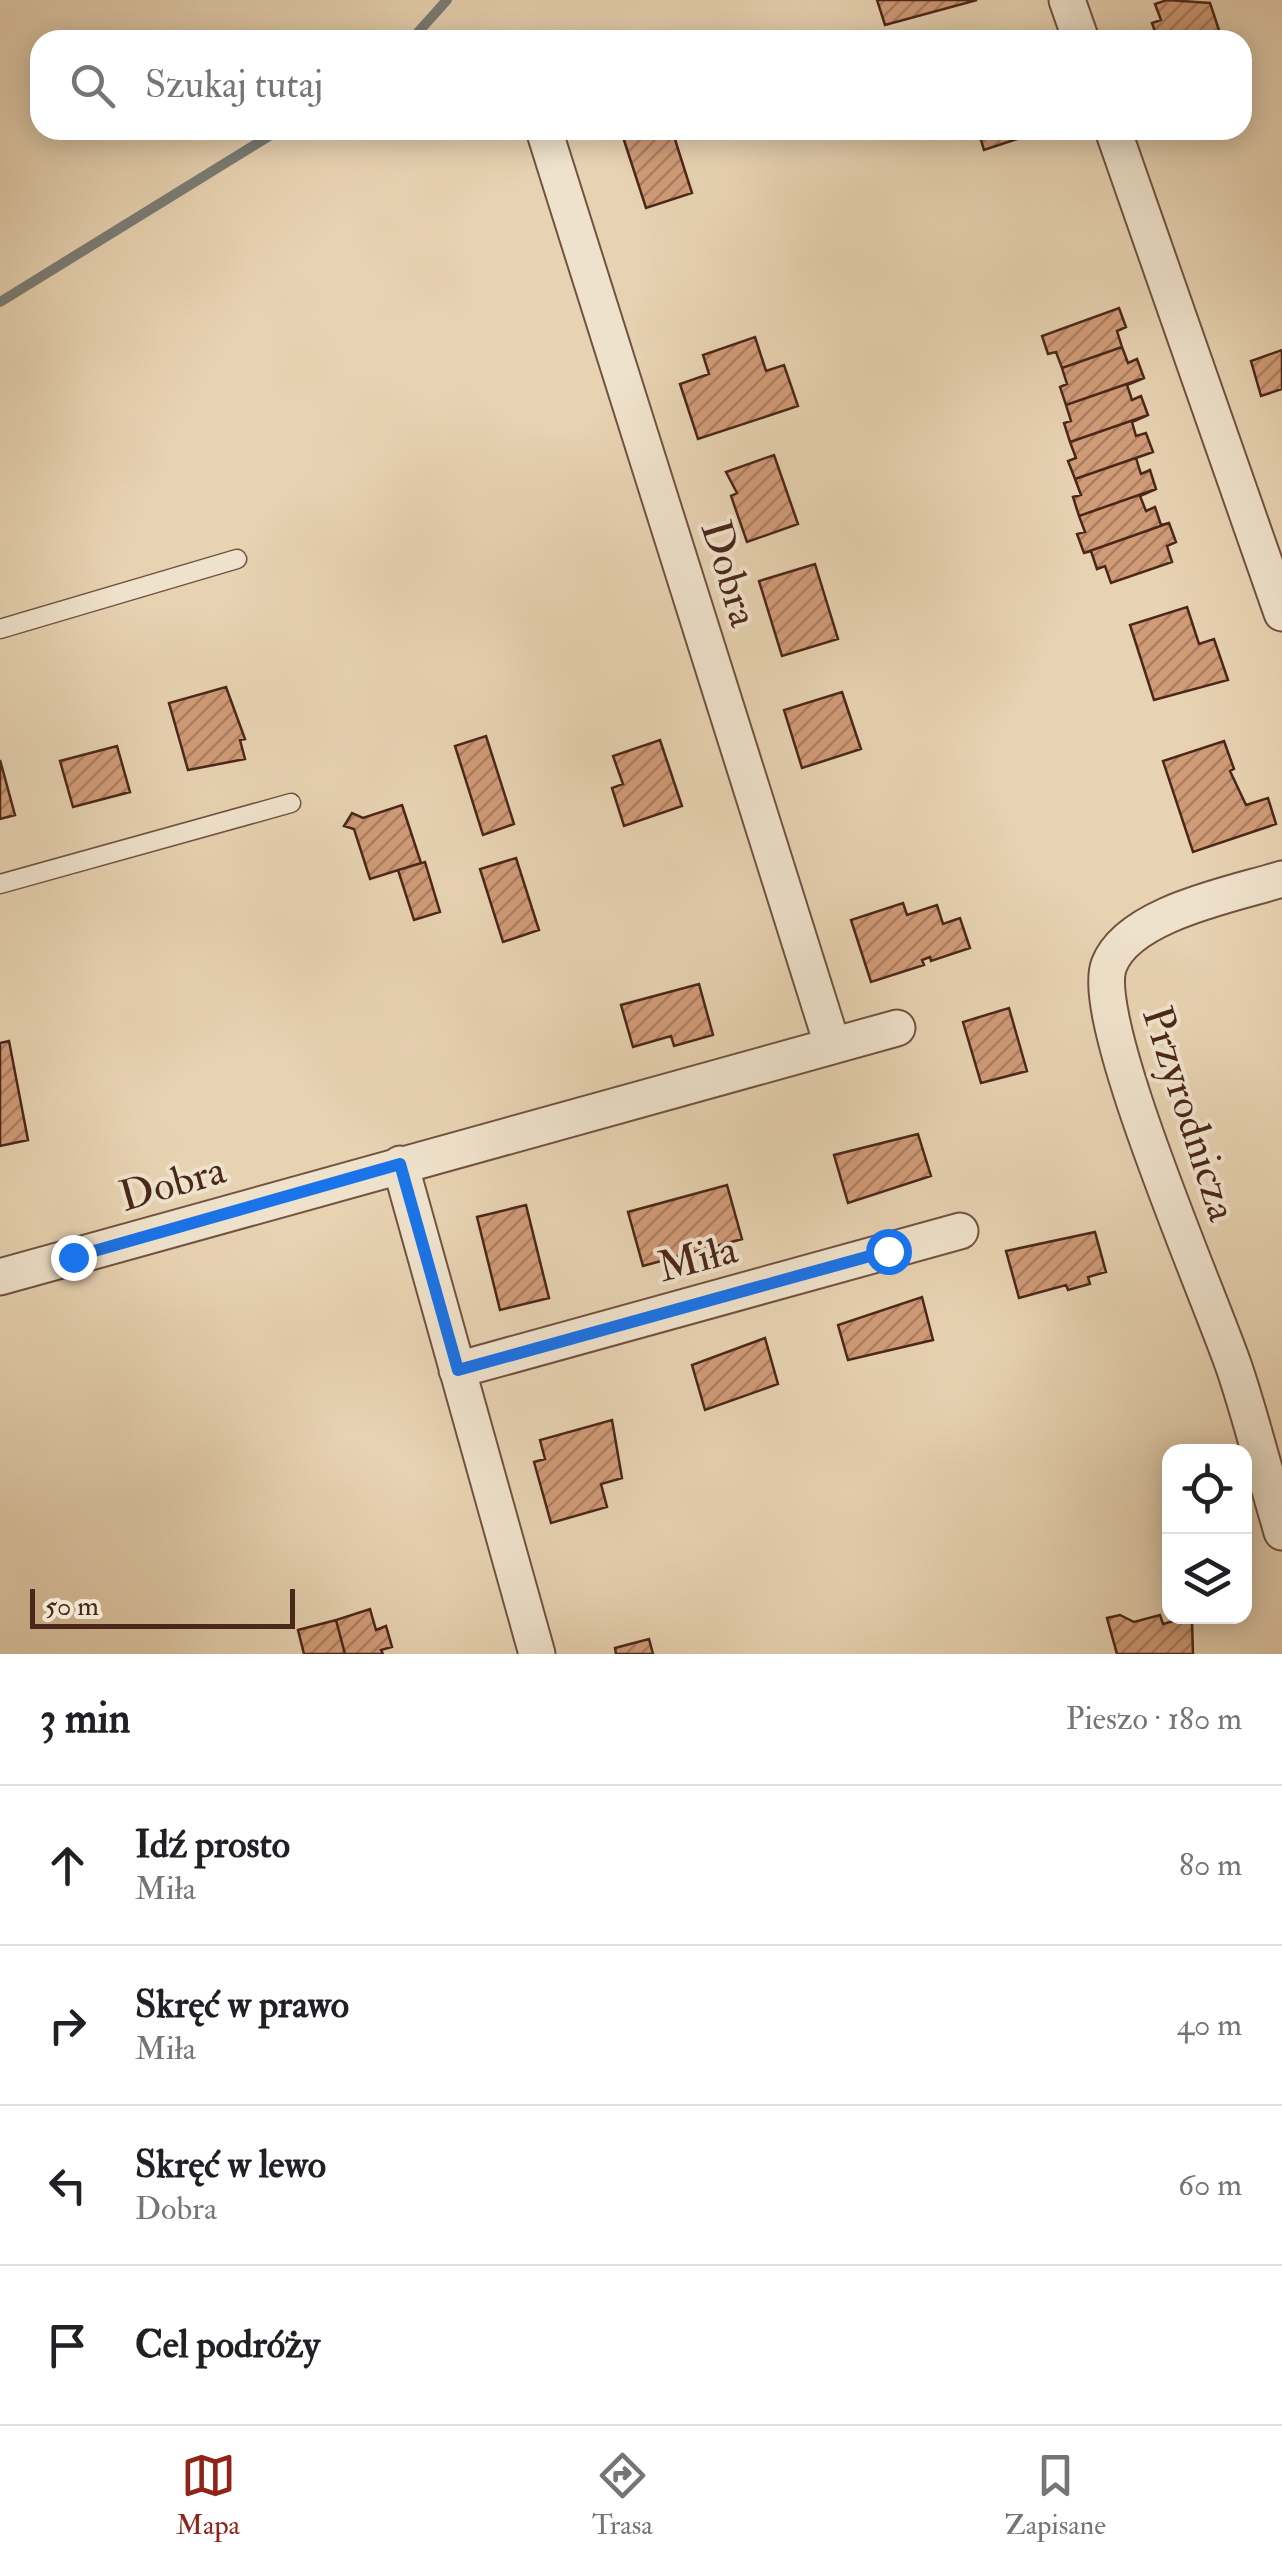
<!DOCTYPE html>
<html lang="pl">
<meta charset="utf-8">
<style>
:root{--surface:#fff;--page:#f2f2f2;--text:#202124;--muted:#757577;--line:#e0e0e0;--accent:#8f2418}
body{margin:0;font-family:"IM FELL Double Pica",serif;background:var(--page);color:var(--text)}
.controls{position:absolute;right:30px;bottom:30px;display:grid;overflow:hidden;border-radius:20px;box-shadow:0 5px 25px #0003}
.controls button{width:90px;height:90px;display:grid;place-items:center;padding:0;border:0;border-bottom:2px solid var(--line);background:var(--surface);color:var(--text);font:50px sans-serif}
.scale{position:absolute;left:30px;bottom:25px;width:265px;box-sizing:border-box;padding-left:10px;border:5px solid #4b271a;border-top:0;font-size:28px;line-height:35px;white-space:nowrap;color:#4b271a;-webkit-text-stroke:8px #efe2cc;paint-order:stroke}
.stop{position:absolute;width:30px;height:30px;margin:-22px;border:8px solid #1a73e8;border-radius:50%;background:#fff}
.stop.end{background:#1a73e8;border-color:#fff;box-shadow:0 2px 10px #0008}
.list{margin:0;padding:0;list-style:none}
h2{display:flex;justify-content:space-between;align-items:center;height:130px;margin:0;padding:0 40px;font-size:42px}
h2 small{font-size:32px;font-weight:400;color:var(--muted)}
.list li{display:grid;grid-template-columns:65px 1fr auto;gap:30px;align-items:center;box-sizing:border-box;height:160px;padding:0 40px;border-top:2px solid var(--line)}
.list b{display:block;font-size:38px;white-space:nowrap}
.list p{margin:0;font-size:32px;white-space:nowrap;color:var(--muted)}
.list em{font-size:32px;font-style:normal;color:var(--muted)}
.icon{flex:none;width:55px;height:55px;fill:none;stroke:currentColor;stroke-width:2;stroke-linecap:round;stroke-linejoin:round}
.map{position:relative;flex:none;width:1282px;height:1654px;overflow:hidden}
.search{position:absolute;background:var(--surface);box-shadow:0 5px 25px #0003;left:30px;right:30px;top:30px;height:110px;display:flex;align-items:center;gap:25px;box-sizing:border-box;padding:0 35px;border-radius:30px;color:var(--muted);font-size:38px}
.sheet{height:770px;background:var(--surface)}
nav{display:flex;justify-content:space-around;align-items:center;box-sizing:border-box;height:140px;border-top:2px solid var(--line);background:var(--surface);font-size:28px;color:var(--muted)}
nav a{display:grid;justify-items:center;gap:5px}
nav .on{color:var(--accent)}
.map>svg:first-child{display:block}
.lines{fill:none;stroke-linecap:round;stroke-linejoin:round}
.stream{stroke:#7a7d76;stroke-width:10}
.building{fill:url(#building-hatch);stroke:#4b271a;stroke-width:2.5}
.service-casing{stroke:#725240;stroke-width:21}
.minor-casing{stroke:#725240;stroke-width:39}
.service{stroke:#efe2cc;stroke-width:18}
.minor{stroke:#efe2cc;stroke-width:35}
.route{stroke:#1a73e8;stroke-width:12}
.labels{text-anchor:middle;stroke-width:8;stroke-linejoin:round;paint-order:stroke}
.street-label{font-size:42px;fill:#4b271a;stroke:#efe2cc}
</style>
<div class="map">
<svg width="1282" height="1654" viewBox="0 0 1282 1654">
<defs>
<pattern id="building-hatch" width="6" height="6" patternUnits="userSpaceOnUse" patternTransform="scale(2.5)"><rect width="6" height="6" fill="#d09b77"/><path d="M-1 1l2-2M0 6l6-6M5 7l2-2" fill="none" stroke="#ab7e61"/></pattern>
</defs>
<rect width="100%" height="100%" fill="#e7d2b1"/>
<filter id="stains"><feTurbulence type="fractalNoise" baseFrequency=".002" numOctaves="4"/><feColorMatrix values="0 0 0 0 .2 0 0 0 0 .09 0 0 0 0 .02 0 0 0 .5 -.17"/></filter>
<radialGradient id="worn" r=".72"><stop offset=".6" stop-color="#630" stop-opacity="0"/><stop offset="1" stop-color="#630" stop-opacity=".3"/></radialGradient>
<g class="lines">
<path class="stream" d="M 411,40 L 447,0
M 0,302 L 279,130"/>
</g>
<path class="building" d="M 877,0 L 977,0 L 885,25 Z
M 1167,0 L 1210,3 L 1220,33 L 1209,40 L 1158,40 L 1152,23 L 1161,20 L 1155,4 Z
M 647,130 L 672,130 L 692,193 L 646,208 L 623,137 Z
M 978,130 L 1044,130 L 984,150 Z
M 1119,308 L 1126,327 L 1117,331 L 1122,347 L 1062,368 L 1056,352 L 1048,354 L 1042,336 Z
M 755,337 L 766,371 L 784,365 L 798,406 L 698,439 L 680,384 L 709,374 L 703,355 Z
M 1122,347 L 1128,363 L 1137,359 L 1144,378 L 1066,405 L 1060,387 L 1067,384 L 1062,368 Z
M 1282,350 L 1282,389 L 1261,396 L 1251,361 Z
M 1144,378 L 1127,385 L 1132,400 L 1141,396 L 1148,415 L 1070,442 L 1064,423 L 1071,421 L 1066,405 Z
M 1148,415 L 1132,422 L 1136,436 L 1146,433 L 1153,452 L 1075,479 L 1068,461 L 1076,458 L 1070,442 Z
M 1153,452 L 1136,458 L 1141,474 L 1150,470 L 1156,489 L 1079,516 L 1073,497 L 1081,495 L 1075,479 Z
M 774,455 L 798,524 L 747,542 L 731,496 L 737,493 L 726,472 Z
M 1156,489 L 1140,496 L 1146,511 L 1155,507 L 1161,525 L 1169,523 L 1084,553 L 1077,534 L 1085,532 L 1079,516 Z
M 1169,523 L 1176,542 L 1167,546 L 1172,562 L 1111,583 L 1105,566 L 1097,569 L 1091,551 L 1084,553 Z
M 815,564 L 838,639 L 782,656 L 759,581 Z
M 1187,607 L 1199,644 L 1214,639 L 1228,680 L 1154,700 L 1130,625 Z
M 226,687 L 245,739 L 240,740 L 245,759 L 188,770 L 169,703 Z
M 842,692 L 861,749 L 802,768 L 784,710 Z
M 486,736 L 514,824 L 483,835 L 455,746 Z
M 660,740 L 682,806 L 624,826 L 612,788 L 623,784 L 613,756 Z
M 1224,741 L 1234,769 L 1230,771 L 1246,805 L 1268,798 L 1276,824 L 1193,852 L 1163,761 Z
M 117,746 L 130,792 L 73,807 L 60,761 Z
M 0,760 L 15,815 L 0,819 Z
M 402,805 L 421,863 L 370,879 L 354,829 L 344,826 L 352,813 L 363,818 Z
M 516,858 L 539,930 L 503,942 L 480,869 Z
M 425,862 L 440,912 L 414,920 L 398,870 Z
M 903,903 L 907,915 L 937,905 L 943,924 L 960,918 L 970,948 L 931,961 L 930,957 L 922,960 L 924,965 L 871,982 L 851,920 Z
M 699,984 L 713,1035 L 674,1046 L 671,1036 L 633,1047 L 621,1005 Z
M 1009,1008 L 1027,1071 L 981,1083 L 963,1022 Z
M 9,1041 L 28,1140 L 0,1146 L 0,1043 Z
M 918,1134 L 931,1176 L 848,1203 L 834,1155 Z
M 727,1185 L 742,1239 L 643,1266 L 628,1212 Z
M 526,1205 L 549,1298 L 500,1310 L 477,1217 Z
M 1095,1232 L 1106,1272 L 1088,1277 L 1090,1284 L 1068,1290 L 1066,1285 L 1019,1298 L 1006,1251 Z
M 922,1297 L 933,1340 L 848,1360 L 838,1325 Z
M 765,1338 L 778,1384 L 705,1410 L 692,1365 Z
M 612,1420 L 622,1478 L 601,1484 L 607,1507 L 551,1523 L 534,1462 L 545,1459 L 540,1440 Z
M 370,1609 L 376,1630 L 386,1626 L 392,1647 L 381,1650 L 383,1654 L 345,1654 L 336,1620 Z
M 1120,1615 L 1134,1622 L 1160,1615 L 1163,1624 L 1184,1618 L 1192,1621 L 1193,1654 L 1117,1654 L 1107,1618 Z
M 336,1620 L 345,1654 L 304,1654 L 298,1630 Z
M 649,1639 L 653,1654 L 616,1654 L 615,1648 Z"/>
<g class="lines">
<defs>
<path id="service" d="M 0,629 L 237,559
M 0,884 L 291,803"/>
<path id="minor" d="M 1067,0 L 1081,40
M 544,130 L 832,1044
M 1113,130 L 1282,613
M 1282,879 C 1234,894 1129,913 1109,965 C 1088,1020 1212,1301 1235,1370 C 1253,1424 1266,1478 1282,1532
M 400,1164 L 537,1654
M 0,1277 L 897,1028
M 457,1370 L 960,1231"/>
</defs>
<use href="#service" class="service-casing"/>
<use href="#minor" class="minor-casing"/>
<use href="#service" class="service"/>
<use href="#minor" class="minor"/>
</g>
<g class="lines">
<path class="route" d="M 73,1257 L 400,1164 L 458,1370 L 888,1251"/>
</g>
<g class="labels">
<g class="street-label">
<text transform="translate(731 573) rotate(73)" y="15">Dobra</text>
<text transform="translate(1191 1113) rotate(72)" y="15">Przyrodnicza</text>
<text transform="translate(172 1182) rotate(-16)" y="15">Dobra</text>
<text transform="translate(697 1257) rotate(-15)" y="15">Miła</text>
</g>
</g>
<rect width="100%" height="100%" filter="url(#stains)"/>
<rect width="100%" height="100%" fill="url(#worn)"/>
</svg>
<div class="controls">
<button><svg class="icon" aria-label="locate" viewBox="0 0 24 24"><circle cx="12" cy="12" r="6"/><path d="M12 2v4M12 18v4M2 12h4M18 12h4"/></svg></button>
<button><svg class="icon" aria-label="layers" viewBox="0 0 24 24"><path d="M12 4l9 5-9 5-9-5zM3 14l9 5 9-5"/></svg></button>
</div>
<div class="scale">50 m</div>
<div class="stop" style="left:888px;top:1251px"></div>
<div class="stop end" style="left:73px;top:1257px"></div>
<div class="search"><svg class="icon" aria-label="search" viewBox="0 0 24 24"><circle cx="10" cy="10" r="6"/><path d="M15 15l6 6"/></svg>Szukaj tutaj</div>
</div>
<section class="sheet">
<h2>3 min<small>Pieszo · 180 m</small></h2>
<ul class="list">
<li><svg class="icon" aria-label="ahead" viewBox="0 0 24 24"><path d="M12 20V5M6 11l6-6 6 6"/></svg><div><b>Idź prosto</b><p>Miła</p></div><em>80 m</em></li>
<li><svg class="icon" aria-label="right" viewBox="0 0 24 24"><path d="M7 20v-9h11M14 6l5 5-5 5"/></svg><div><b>Skręć w prawo</b><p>Miła</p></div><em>40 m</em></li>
<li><svg class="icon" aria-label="left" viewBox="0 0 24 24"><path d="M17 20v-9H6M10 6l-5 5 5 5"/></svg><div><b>Skręć w lewo</b><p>Dobra</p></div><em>60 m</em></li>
<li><svg class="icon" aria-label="arrive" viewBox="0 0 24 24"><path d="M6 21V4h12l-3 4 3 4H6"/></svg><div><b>Cel podróży</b></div></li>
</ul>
</section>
<nav>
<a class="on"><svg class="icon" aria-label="map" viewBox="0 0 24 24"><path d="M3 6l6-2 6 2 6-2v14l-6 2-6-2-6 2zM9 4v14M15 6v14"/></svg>Mapa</a>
<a><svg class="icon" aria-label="directions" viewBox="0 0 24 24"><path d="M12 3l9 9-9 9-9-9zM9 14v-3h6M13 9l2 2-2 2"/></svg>Trasa</a>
<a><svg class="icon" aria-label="saved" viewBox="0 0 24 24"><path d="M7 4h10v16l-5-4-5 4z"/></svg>Zapisane</a>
</nav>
